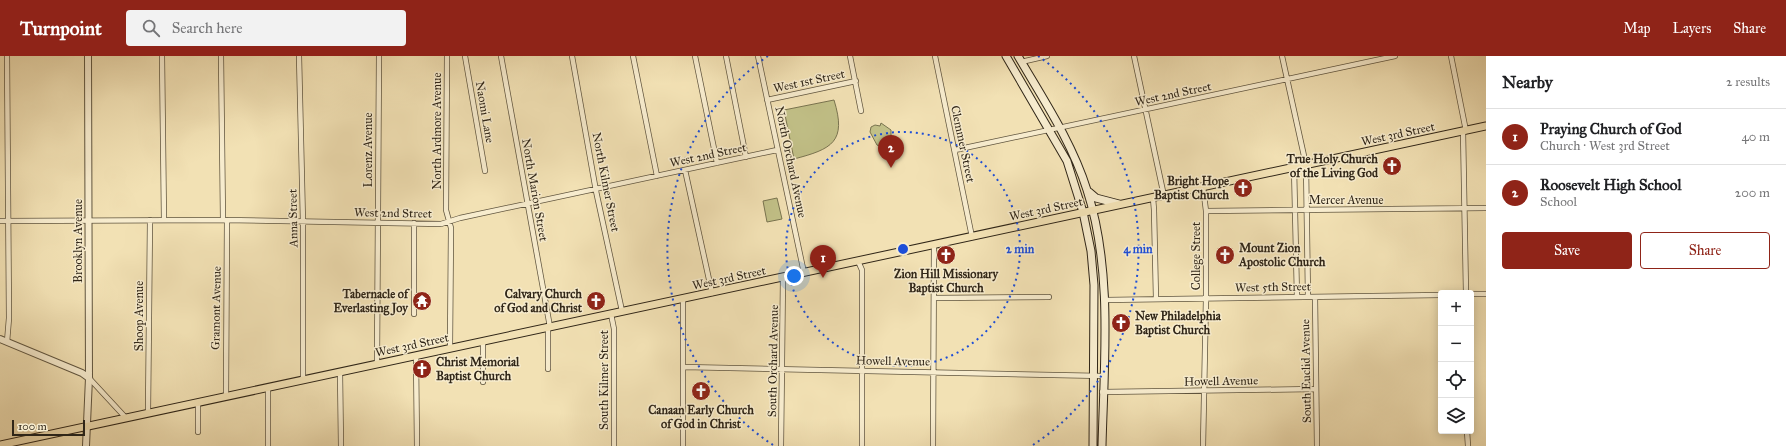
<!DOCTYPE html>
<meta charset="utf-8">
<style>
:root{--surface:#fff;--page:#f2f2f2;--text:#202124;--muted:#757577;--line:#e0e0e0;--accent:#8f2418}
body{margin:0;font-family:"IM FELL Great Primer",serif;background:var(--page);color:var(--text)}
.controls{position:absolute;right:12px;bottom:12px;display:grid;overflow:hidden;border-radius:4px;box-shadow:0 2px 10px #0003}
.controls button{width:36px;height:36px;display:grid;place-items:center;padding:0;border:0;border-bottom:1px solid var(--line);background:var(--surface);color:var(--text);font:20px sans-serif}
.scale{position:absolute;left:12px;bottom:10px;width:73px;box-sizing:border-box;padding-left:4px;border:2px solid #302618;border-top:0;font-size:11px;line-height:14px;white-space:nowrap;color:#302618;-webkit-text-stroke:3px #f7ecce;paint-order:stroke}
.you{position:absolute;left:794px;top:220px;width:14px;height:14px;margin:-10px;border:3px solid #fff;border-radius:50%;background:#1a73e8;box-shadow:0 0 0 6px #1a73e833}
.badge{display:grid;place-items:center;width:26px;height:26px;border-radius:50%;background:var(--accent);color:#fff;font-size:13px;font-weight:700}
.pin{position:absolute;translate:-50% -33px;filter:drop-shadow(0 1px 2px #0008)}
.pin::after{content:'';position:absolute;top:21px;width:14px;height:12px;background:inherit;clip-path:polygon(0 0,100% 0,50% 100%)}
.list{margin:0;padding:0;list-style:none}
h2{display:flex;justify-content:space-between;align-items:center;height:52px;margin:0;padding:0 16px;font-size:17px}
h2 small{font-size:13px;font-weight:400;color:var(--muted)}
.list li{display:grid;grid-template-columns:26px 1fr auto;gap:12px;align-items:center;box-sizing:border-box;height:56px;padding:0 16px;border-top:1px solid var(--line)}
.list b{display:block;font-size:15px;white-space:nowrap}
.list p{margin:0;font-size:13px;white-space:nowrap;color:var(--muted)}
.list em{font-size:13px;font-style:normal;color:var(--muted)}
.actions{display:flex;gap:8px;padding:12px 16px}
.actions a{flex:1;padding:9px 0;border:1px solid var(--accent);border-radius:4px;text-align:center;font-size:14px;color:var(--accent)}
.actions .main{background:var(--accent);color:#fff}
.icon{flex:none;width:22px;height:22px;fill:none;stroke:currentColor;stroke-width:2;stroke-linecap:round;stroke-linejoin:round}
.map{position:relative;flex:none;width:1486px;height:390px;overflow:hidden}
header{display:flex;align-items:center;gap:24px;box-sizing:border-box;height:56px;padding:0 20px;background:var(--accent);color:#fff}
header strong{font-size:19px}
nav{display:flex;gap:22px;margin-inline-start:auto;font-size:14px}
.search{width:280px;height:36px;background:var(--page);display:flex;align-items:center;gap:10px;box-sizing:border-box;padding:0 14px;border-radius:4px;color:var(--muted);font-size:15px}
main{display:flex}
aside{flex:1;background:var(--surface)}
.map>svg:first-child{display:block}
.green{fill:#c2c188;stroke:#797450}
.lines{fill:none;stroke-linecap:round;stroke-linejoin:round}
.minor-casing{stroke:#60553f;stroke-width:6}
.tertiary-casing{stroke:#60553f;stroke-width:8}
.secondary-casing{stroke:#302618;stroke-width:9}
.primary-casing{stroke:#302618;stroke-width:9}
.minor{stroke:#f7ecce;stroke-width:4.5}
.tertiary{stroke:#f7ecce;stroke-width:6}
.secondary{stroke:#f7ecce;stroke-width:7}
.primary{stroke:#f2e1b4;stroke-width:7}
.ring{fill:none;stroke:#1d4ed8;stroke-width:2;stroke-dasharray:2 4}
.labels{text-anchor:middle;stroke-width:3;stroke-linejoin:round;paint-order:stroke}
.street-label{font-size:12px;fill:#302618;stroke:#f7ecce}
.poi-label{font-size:12px;font-weight:bold;fill:#302618;stroke:#f7ecce;text-anchor:end}
.centre{fill:#1d4ed8;stroke:#f7ecce;stroke-width:2}
.ring-label{font-size:12px;text-anchor:middle;font-weight:bold;fill:#1d4ed8;stroke:#f7ecce;stroke-width:3;stroke-linejoin:round;paint-order:stroke}
</style>
<header>
<strong>Turnpoint</strong>
<div class="search"><svg class="icon" aria-label="search" viewBox="0 0 24 24"><circle cx="10" cy="10" r="6"/><path d="M15 15l6 6"/></svg>Search here</div>
<nav><a>Map</a><a>Layers</a><a>Share</a></nav>
</header>
<main>
<div class="map">
<svg width="1486" height="390" viewBox="0 0 1486 390">
<rect width="100%" height="100%" fill="#f2e1b4"/>
<filter id="stains"><feTurbulence type="fractalNoise" baseFrequency=".005" numOctaves="4"/><feColorMatrix values="0 0 0 0 .2 0 0 0 0 .09 0 0 0 0 .02 0 0 0 .5 -.17"/></filter>
<radialGradient id="worn" r=".72"><stop offset=".6" stop-color="#630" stop-opacity="0"/><stop offset="1" stop-color="#630" stop-opacity=".3"/></radialGradient>
<path class="green" d="M 834,44 C 847,86 832,93 794,103 L 784,54 Z
M 881,67 L 891,74 L 891,83 L 879,90 L 877,89 L 870,76 L 871,71 L 875,69 L 880,70 Z
M 777,142 L 782,163 L 767,166 L 763,145 Z"/>
<g class="lines">
<defs>
<path id="minor" d="M 7,0 L 9,262 L 7,286
M 162,0 L 164,164
M 221,0 L 223,164
M 299,0 L 303,166 L 303,324
M 447,0 L 446,154 L 451,172 L 450,292
M 465,0 L 485,115
M 501,0 L 550,271
M 572,0 L 596,135 L 622,255
M 633,0 L 657,120
M 695,0 L 717,107
M 726,0 L 746,101
M 758,0 L 804,217
M 850,0 L 861,55
M 935,0 L 972,181
M 1134,0 L 1164,140
M 1282,0 L 1306,109 L 1308,241
M 1451,0 L 1466,75
M 1021,6 L 1047,0
M 767,44 L 856,25
M 1463,75 L 1466,237
M 955,94 L 1395,0
M 1294,111 L 1297,241
M 685,114 L 712,237
M 1203,131 L 1206,155 L 1206,242 L 1203,390
M 1153,142 L 1154,154 L 1156,243
M 1206,155 L 1486,152
M 0,165 L 223,164 L 441,168 L 460,162 L 777,94
M 414,167 L 414,258
M 858,205 L 862,214 L 862,390
M 1471,238 L 1486,238
M 1315,241 L 1317,390
M 934,242 L 1049,241
M 683,243 L 683,390
M 1105,244 L 1441,239
M 611,258 L 614,273 L 614,390
M 483,286 L 483,326
M 416,300 L 417,390
M 377,308 L 379,0
M 684,311 L 1103,320
M 548,313 L 548,272
M 340,316 L 341,390
M 89,322 L 126,362
M 268,331 L 268,390
M 1102,336 L 1316,333
M 226,340 L 227,164
M 148,357 L 150,164
M 1467,375 L 1468,390
M 198,376 L 198,346
M 781,390 L 783,221
M 933,390 L 934,189"/>
<path id="tertiary" d="M 0,283 L 82,317 L 89,322
M 86,390 L 89,322 L 88,0"/>
<path id="secondary" d="M 1006,0 L 1067,105 L 1083,156 L 1091,195 L 1094,229 L 1093,390
M 1018,0 C 1043,43 1072,86 1087,134 C 1113,214 1104,307 1102,390
M 1089,136 L 1096,142 L 1119,148"/>
<path id="primary" d="M 0,389 L 1486,70"/>
</defs>
<use href="#minor" class="minor-casing"/>
<use href="#tertiary" class="tertiary-casing"/>
<use href="#secondary" class="secondary-casing"/>
<use href="#primary" class="primary-casing"/>
<use href="#minor" class="minor"/>
<use href="#tertiary" class="tertiary"/>
<use href="#secondary" class="secondary"/>
<use href="#primary" class="primary"/>
</g>
<g class="ring">
<circle cx="903" cy="193" r="117"/>
<path d="M773 389A235 235 0 0 1 768 0M1038 0A235 235 0 0 1 1033 389"/>
</g>
<defs>
<symbol id="church-disc" viewBox="-11 -11 22 22"><circle r="9.5" fill="#8f2418" stroke="#f7ecce"/><path d="M-1.2-6h2.4v3.5h3.3v2.4h-3.3V6h-2.4V-.1h-3.3v-2.4h3.3Z" fill="#fff"/></symbol>
<symbol id="temple-disc" viewBox="-11 -11 22 22"><circle r="9.5" fill="#8f2418" stroke="#f7ecce"/><path d="M0-6L5-2H3V0L6.5 2.5H4V6H1.5V3h-3V6H-4V2.5H-6.5L-3 0V-2H-5Z" fill="#fff"/></symbol>
</defs>
<g fill-rule="evenodd">
<use href="#church-disc" x="1381" y="99" width="22" height="22"/>
<use href="#church-disc" x="1232" y="121" width="22" height="22"/>
<use href="#church-disc" x="935" y="188" width="22" height="22"/>
<use href="#church-disc" x="1214" y="188" width="22" height="22"/>
<use href="#temple-disc" x="411" y="234" width="22" height="22"/>
<use href="#church-disc" x="585" y="234" width="22" height="22"/>
<use href="#church-disc" x="1110" y="256" width="22" height="22"/>
<use href="#church-disc" x="411" y="302" width="22" height="22"/>
<use href="#church-disc" x="690" y="324" width="22" height="22"/>
</g>
<g class="labels">
<g class="street-label">
<text transform="translate(809 25) rotate(-12)" y="4">West 1st Street</text>
<text transform="translate(1173 38) rotate(-12)" y="4">West 2nd Street</text>
<text transform="translate(485 56) rotate(80)" y="4">Naomi Lane</text>
<text transform="translate(437 75) rotate(-90)" y="4">North Ardmore Avenue</text>
<text transform="translate(1398 78) rotate(-12)" y="4">West 3rd Street</text>
<text transform="translate(963 88) rotate(78)" y="4">Clemmer Street</text>
<text transform="translate(368 94) rotate(-90)" y="4">Lorenz Avenue</text>
<text transform="translate(708 99) rotate(-12)" y="4">West 2nd Street</text>
<text transform="translate(791 106) rotate(78)" y="4">North Orchard Avenue</text>
<text transform="translate(606 126) rotate(79)" y="4">North Kilmer Street</text>
<text transform="translate(535 134) rotate(80)" y="4">North Marion Street</text>
<text x="1346" y="148">Mercer Avenue</text>
<text transform="translate(1046 153) rotate(-12)" y="4">West 3rd Street</text>
<text transform="translate(393 157) rotate(1)" y="4">West 2nd Street</text>
<text transform="translate(293 162) rotate(-91)" y="4">Anna Street</text>
<text transform="translate(78 185) rotate(-90)" y="4">Brooklyn Avenue</text>
<text transform="translate(1196 200) rotate(-90)" y="4">College Street</text>
<text transform="translate(729 222) rotate(-12)" y="4">West 3rd Street</text>
<text transform="translate(1273 231) rotate(-1)" y="4">West 5th Street</text>
<text transform="translate(216 252) rotate(-89)" y="4">Gramont Avenue</text>
<text transform="translate(139 260) rotate(-90)" y="4">Shoop Avenue</text>
<text transform="translate(412 289) rotate(-12)" y="4">West 3rd Street</text>
<text transform="translate(773 305) rotate(-89)" y="4">South Orchard Avenue</text>
<text transform="translate(893 305) rotate(1)" y="4">Howell Avenue</text>
<text transform="translate(1306 315) rotate(-91)" y="4">South Euclid Avenue</text>
<text transform="translate(604 324) rotate(-90)" y="4">South Kilmer Street</text>
<text transform="translate(1221 325) rotate(-1)" y="4">Howell Avenue</text>
</g>
<g class="poi-label">
<text x="1378" y="107">True Holy Church<tspan x="1378" dy="14">of the Living God</tspan></text>
<text x="1229" y="129">Bright Hope<tspan x="1229" dy="14">Baptist Church</tspan></text>
<text x="1239" y="196" text-anchor="start">Mount Zion<tspan x="1239" dy="14">Apostolic Church</tspan></text>
<text x="946" y="222" text-anchor="middle">Zion Hill Missionary<tspan x="946" dy="14">Baptist Church</tspan></text>
<text x="408" y="242">Tabernacle of<tspan x="408" dy="14">Everlasting Joy</tspan></text>
<text x="582" y="242">Calvary Church<tspan x="582" dy="14">of God and Christ</tspan></text>
<text x="1135" y="264" text-anchor="start">New Philadelphia<tspan x="1135" dy="14">Baptist Church</tspan></text>
<text x="436" y="310" text-anchor="start">Christ Memorial<tspan x="436" dy="14">Baptist Church</tspan></text>
<text x="701" y="358" text-anchor="middle">Canaan Early Church<tspan x="701" dy="14">of God in Christ</tspan></text>
</g>
</g>
<circle cx="903" cy="193" r="6" class="centre"/>
<g class="ring-label">
<text x="1020" y="197">2 min</text>
<text x="1138" y="197">4 min</text>
</g>
<rect width="100%" height="100%" filter="url(#stains)"/>
<rect width="100%" height="100%" fill="url(#worn)"/>
</svg>
<div class="controls">
<button>+</button>
<button>−</button>
<button><svg class="icon" aria-label="locate" viewBox="0 0 24 24"><circle cx="12" cy="12" r="6"/><path d="M12 2v4M12 18v4M2 12h4M18 12h4"/></svg></button>
<button><svg class="icon" aria-label="layers" viewBox="0 0 24 24"><path d="M12 4l9 5-9 5-9-5zM3 14l9 5 9-5"/></svg></button>
</div>
<div class="scale">100 m</div>
<div class="you"></div>
<div class="pin badge" style="left:823px;top:222px">1</div>
<div class="pin badge" style="left:891px;top:112px">2</div>
</div>
<aside>
<h2>Nearby<small>2 results</small></h2>
<ul class="list">
<li><span class="badge">1</span><div><b>Praying Church of God</b><p>Church · West 3rd Street</p></div><em>40 m</em></li>
<li><span class="badge">2</span><div><b>Roosevelt High School</b><p>School</p></div><em>200 m</em></li>
</ul>
<div class="actions"><a class="main">Save</a><a>Share</a></div>
</aside>
</main>
